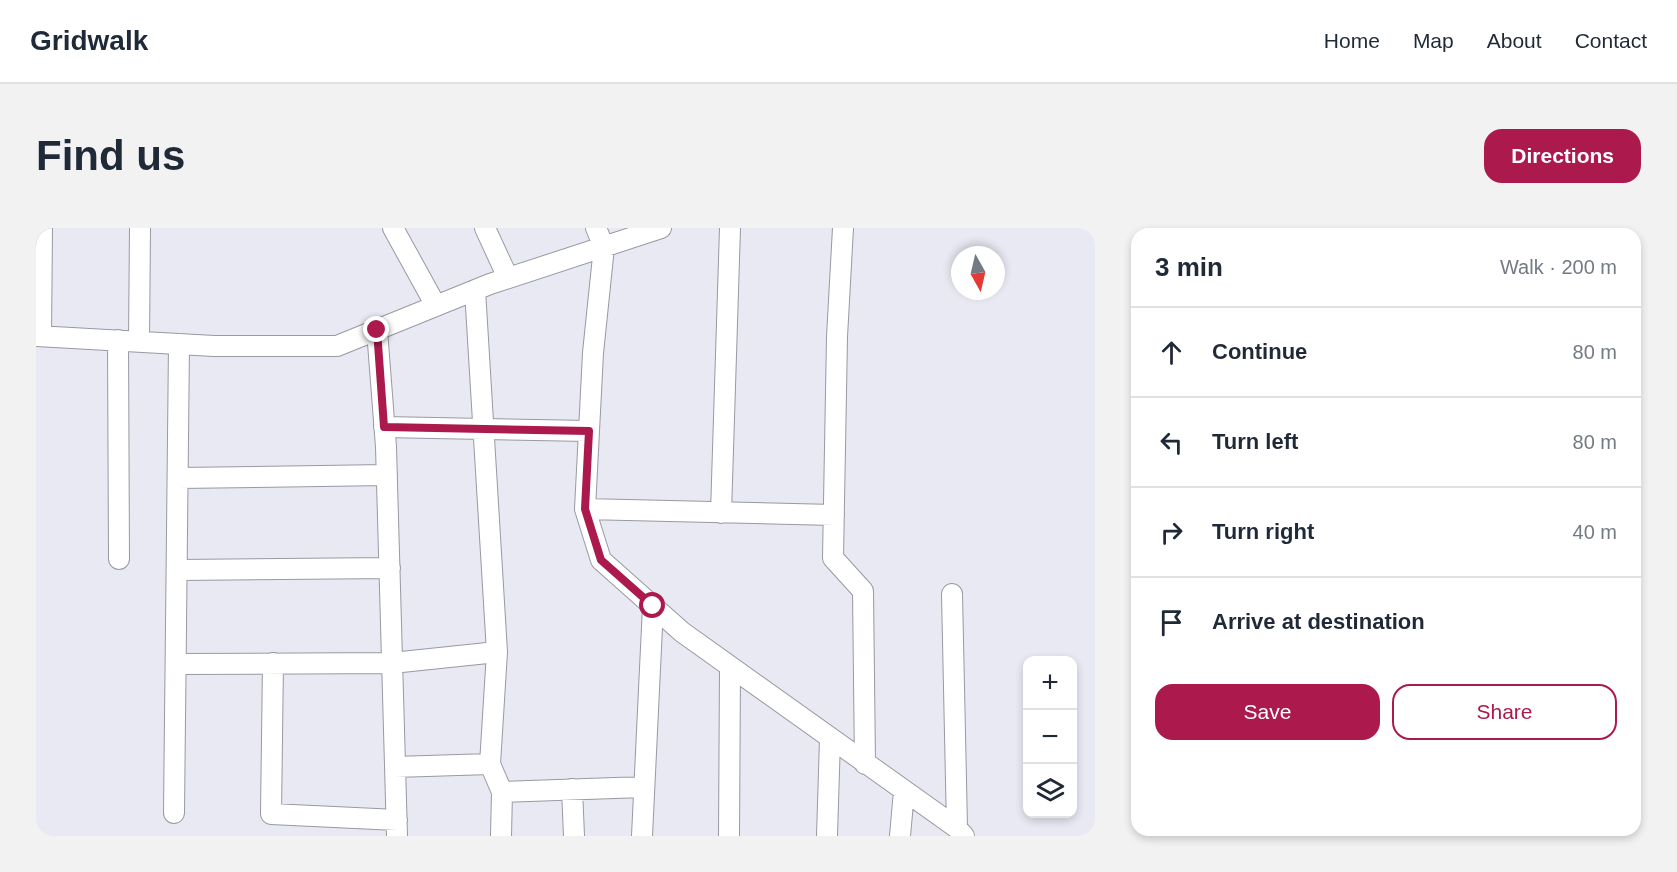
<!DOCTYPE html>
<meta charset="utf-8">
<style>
:root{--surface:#fff;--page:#f2f2f3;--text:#1f2937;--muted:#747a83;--line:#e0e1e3;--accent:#ac1a4d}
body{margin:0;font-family:Arial,sans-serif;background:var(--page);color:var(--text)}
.controls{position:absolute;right:18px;bottom:18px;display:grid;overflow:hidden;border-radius:12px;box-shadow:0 3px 9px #0003}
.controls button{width:54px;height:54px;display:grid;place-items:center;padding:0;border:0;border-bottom:2px solid var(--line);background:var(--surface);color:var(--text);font:30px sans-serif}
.compass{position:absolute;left:915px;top:18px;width:54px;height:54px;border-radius:50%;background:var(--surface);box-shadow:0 3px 9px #0003;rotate:172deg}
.stop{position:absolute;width:18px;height:18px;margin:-14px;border:4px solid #ac1a4d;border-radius:50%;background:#fff}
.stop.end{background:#ac1a4d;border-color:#fff;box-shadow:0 2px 6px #0008}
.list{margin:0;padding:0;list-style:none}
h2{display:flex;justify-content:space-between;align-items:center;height:78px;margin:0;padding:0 24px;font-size:26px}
h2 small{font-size:20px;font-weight:400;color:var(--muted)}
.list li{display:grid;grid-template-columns:39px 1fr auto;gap:18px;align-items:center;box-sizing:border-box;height:90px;padding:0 24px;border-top:2px solid var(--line)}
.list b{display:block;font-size:22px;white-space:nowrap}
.list em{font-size:20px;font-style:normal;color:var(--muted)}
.actions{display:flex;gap:12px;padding:18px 24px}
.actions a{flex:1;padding:14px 0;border:2px solid var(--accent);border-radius:18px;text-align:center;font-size:21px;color:var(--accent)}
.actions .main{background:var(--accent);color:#fff}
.icon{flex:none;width:33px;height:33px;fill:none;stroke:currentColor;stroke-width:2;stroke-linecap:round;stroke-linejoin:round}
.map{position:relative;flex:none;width:1059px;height:608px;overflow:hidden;border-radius:18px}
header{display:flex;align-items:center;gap:36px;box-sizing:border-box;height:84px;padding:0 30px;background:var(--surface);border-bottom:2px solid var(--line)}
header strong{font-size:28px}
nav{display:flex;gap:33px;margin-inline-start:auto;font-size:21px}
.intro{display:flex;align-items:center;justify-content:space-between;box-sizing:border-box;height:144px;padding:0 36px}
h1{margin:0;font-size:42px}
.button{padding:15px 27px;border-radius:18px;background:var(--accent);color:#fff;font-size:21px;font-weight:700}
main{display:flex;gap:36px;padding:0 36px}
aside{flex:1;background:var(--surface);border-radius:18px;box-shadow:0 3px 9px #0003}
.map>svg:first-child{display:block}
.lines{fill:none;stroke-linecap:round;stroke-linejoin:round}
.minor-casing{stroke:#9899a2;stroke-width:22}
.minor{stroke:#fff;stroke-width:20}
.route{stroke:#ac1a4d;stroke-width:8}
</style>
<header>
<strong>Gridwalk</strong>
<nav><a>Home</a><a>Map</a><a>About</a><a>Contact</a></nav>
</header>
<div class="intro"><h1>Find us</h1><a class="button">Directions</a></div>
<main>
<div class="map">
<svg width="1059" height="608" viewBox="0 0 1059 608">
<rect width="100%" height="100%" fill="#e8e9f3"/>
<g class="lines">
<defs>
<path id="minor" d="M 357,0 L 400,78
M 449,0 L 472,50
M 560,0 L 568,19 L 557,125 L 549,281 L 565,332 L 646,404 L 921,600 L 928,608
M 807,0 L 801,109 L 797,330 L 827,363 L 829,536
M 439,62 L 461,424
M 341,102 L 350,219 L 361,608
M 0,108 L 178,118 L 301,118 L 454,56 L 625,0
M 5,108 L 6,0
M 82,112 L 83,331
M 103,113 L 104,0
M 348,199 L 553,203
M 142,250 L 351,247
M 549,281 L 798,287
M 685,285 L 694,0
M 141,342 L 354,340
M 916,366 L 921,600
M 237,435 L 235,586 L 361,592
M 140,436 L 356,435 L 461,424 L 454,536 L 466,564 L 465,608
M 359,539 L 454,536
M 536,561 L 538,608
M 466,564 L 607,559
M 138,585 L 143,116
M 606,608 L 617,378
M 693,608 L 694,439
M 791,608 L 794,511
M 864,608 L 868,563"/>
</defs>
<use href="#minor" class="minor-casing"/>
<use href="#minor" class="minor"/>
</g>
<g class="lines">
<path class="route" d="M 341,102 L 348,199 L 553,203 L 549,281 L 565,332 L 617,378"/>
</g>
</svg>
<div class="controls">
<button>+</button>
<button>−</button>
<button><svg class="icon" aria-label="layers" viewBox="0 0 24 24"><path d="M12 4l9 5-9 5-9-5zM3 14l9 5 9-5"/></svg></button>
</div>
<svg class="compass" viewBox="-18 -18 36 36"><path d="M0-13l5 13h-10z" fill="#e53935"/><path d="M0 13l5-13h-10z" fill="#747a83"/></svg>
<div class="stop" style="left:617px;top:378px"></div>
<div class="stop end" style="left:341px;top:102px"></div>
</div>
<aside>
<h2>3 min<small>Walk · 200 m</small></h2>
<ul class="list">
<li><svg class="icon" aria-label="ahead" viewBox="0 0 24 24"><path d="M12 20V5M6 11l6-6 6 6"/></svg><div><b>Continue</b></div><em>80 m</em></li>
<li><svg class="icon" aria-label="left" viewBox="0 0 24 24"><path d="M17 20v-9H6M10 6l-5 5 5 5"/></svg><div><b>Turn left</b></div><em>80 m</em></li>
<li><svg class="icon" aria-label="right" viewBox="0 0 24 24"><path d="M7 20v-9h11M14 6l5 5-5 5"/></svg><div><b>Turn right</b></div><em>40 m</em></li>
<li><svg class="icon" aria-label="arrive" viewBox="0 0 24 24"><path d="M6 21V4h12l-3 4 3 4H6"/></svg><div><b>Arrive at destination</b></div></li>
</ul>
<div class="actions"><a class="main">Save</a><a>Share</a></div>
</aside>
</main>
